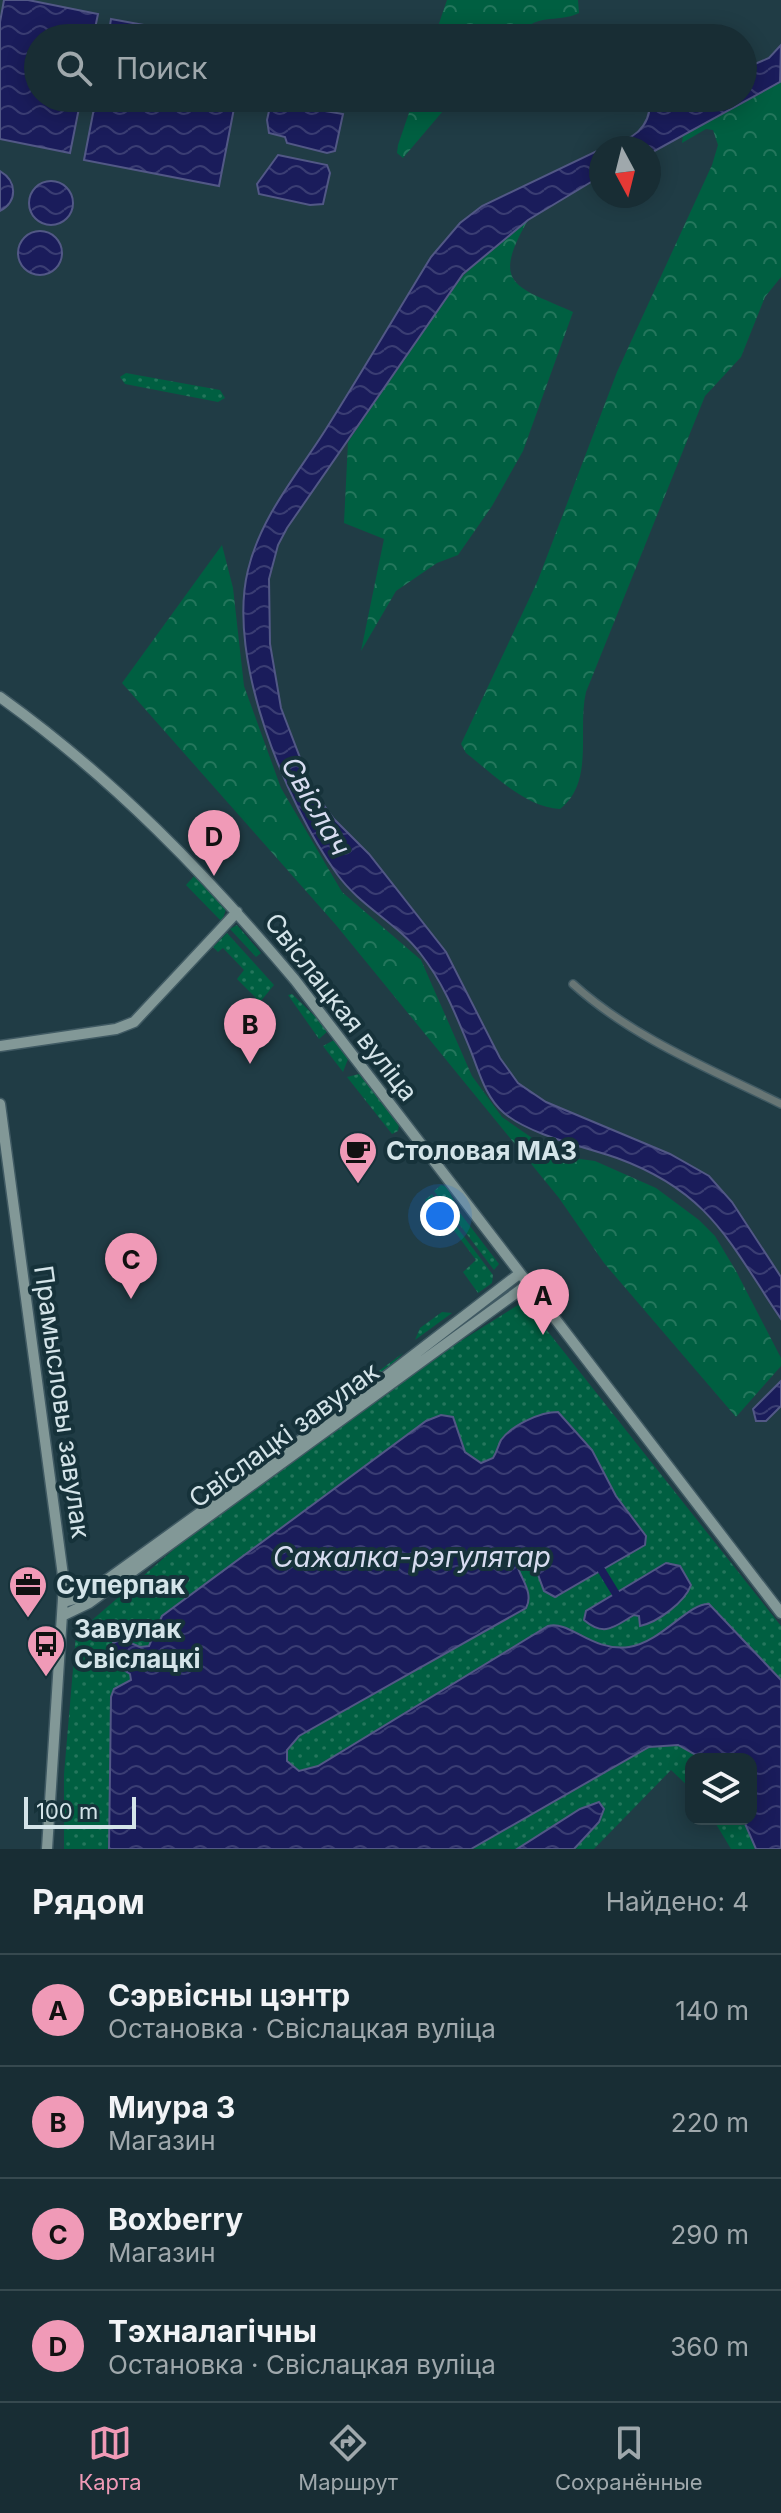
<!DOCTYPE html>
<html lang="ru">
<meta charset="utf-8">
<style>
:root{--surface:#182d34;--page:#21353c;--text:#f1f3f6;--muted:#9fa8ac;--line:#36494f;--accent:#f09ab7}
body{margin:0;font-family:Inter,sans-serif;background:var(--page);color:var(--text)}
.controls{position:absolute;right:24px;bottom:24px;display:grid;overflow:hidden;border-radius:16px;box-shadow:0 4px 20px #0003}
.controls button{width:72px;height:72px;display:grid;place-items:center;padding:0;border:0;border-bottom:2px solid var(--line);background:var(--surface);color:var(--text);font:40px sans-serif}
.compass{position:absolute;left:589px;top:136px;width:72px;height:72px;border-radius:50%;background:var(--surface);box-shadow:0 4px 20px #0003;rotate:173deg}
.scale{position:absolute;left:24px;bottom:20px;width:112px;box-sizing:border-box;padding-left:8px;border:4px solid #d4e4e9;border-top:0;font-size:22px;line-height:28px;white-space:nowrap;color:#d4e4e9;-webkit-text-stroke:6px #16323a;paint-order:stroke}
.you{position:absolute;left:440px;top:1216px;width:28px;height:28px;margin:-20px;border:6px solid #fff;border-radius:50%;background:#1a73e8;box-shadow:0 0 0 12px #1a73e833}
.badge{display:grid;place-items:center;width:52px;height:52px;border-radius:50%;background:var(--accent);color:#111;font-size:26px;font-weight:700}
.pin{position:absolute;translate:-50% -66px;filter:drop-shadow(0 2px 4px #0008)}
.pin::after{content:'';position:absolute;top:42px;width:28px;height:24px;background:inherit;clip-path:polygon(0 0,100% 0,50% 100%)}
.list{margin:0;padding:0;list-style:none}
h2{display:flex;justify-content:space-between;align-items:center;height:104px;margin:0;padding:0 32px;font-size:34px}
h2 small{font-size:26px;font-weight:400;color:var(--muted)}
.list li{display:grid;grid-template-columns:52px 1fr auto;gap:24px;align-items:center;box-sizing:border-box;height:112px;padding:0 32px;border-top:2px solid var(--line)}
.list b{display:block;font-size:30px;white-space:nowrap}
.list p{margin:0;font-size:26px;white-space:nowrap;color:var(--muted)}
.list em{font-size:26px;font-style:normal;color:var(--muted)}
.icon{flex:none;width:44px;height:44px;fill:none;stroke:currentColor;stroke-width:2;stroke-linecap:round;stroke-linejoin:round}
.map{position:relative;flex:none;width:781px;height:1849px;overflow:hidden}
.search{position:absolute;background:var(--surface);box-shadow:0 4px 20px #0003;left:24px;right:24px;top:24px;height:88px;display:flex;align-items:center;gap:20px;box-sizing:border-box;padding:0 28px;border-radius:44px;color:var(--muted);font-size:30px}
.sheet{height:552px;background:var(--surface)}
nav{display:flex;justify-content:space-around;align-items:center;box-sizing:border-box;height:112px;border-top:2px solid var(--line);background:var(--surface);font-size:22px;color:var(--muted)}
nav a{display:grid;justify-items:center;gap:4px}
nav .on{color:var(--accent)}
.map>svg:first-child{display:block}
.grass{fill:url(#grass-dots)}
.forest{fill:url(#forest-crowns)}
.water{fill:url(#water-waves);stroke:#525886;stroke-width:2}
.lines{fill:none;stroke-linecap:round;stroke-linejoin:round}
.canal{stroke:#1a1c5b;stroke-width:8}
.street-casing{stroke:#405a63;stroke-width:10}
.secondary-casing{stroke:#405a63;stroke-width:13}
.street{stroke:#687675;stroke-width:7}
.secondary{stroke:#829897;stroke-width:10}
.labels{text-anchor:middle;stroke-width:8;stroke-linejoin:round;paint-order:stroke}
.street-label{font-size:26px;fill:#d4e4e9;stroke:#16323a}
.poi-label{font-size:26px;font-weight:bold;fill:#d4e4e9;stroke:#16323a;text-anchor:start}
.water-label{font-size:28px;font-style:italic;fill:#d7dcf0;stroke:#16323a}
</style>
<div class="map">
<svg width="781" height="1849" viewBox="0 0 781 1849">
<defs>
<pattern id="grass-dots" width="8" height="8" patternUnits="userSpaceOnUse" patternTransform="scale(2)"><rect width="8" height="8" fill="#005f41"/><path d="M2 2h.1M6 6h.1" fill="none" stroke="#24765c" stroke-width="1.8" stroke-linecap="round"/></pattern>
<pattern id="forest-crowns" width="20" height="18" patternUnits="userSpaceOnUse" patternTransform="scale(2)"><rect width="20" height="18" fill="#005f41"/><path d="M2 6a3 3 0 1 1 6 0M12 15a3 3 0 1 1 6 0" fill="none" stroke="#24765c"/></pattern>
<pattern id="water-waves" width="16" height="10" patternUnits="userSpaceOnUse" patternTransform="scale(2)"><rect width="16" height="10" fill="#1a1c5b"/><path d="M0 5q4-4 8 0t8 0" fill="none" stroke="#3a3d73"/></pattern>
</defs>
<rect width="100%" height="100%" fill="#203c45"/>
<path class="grass" d="M 126,373 L 220,390 L 225,398 L 218,402 L 125,384 L 120,377 Z
M 195,875 L 226,909 L 222,922 L 186,885 Z
M 237,925 L 261,953 L 256,957 L 230,929 Z
M 227,933 L 274,985 L 260,1002 L 237,979 L 244,970 L 223,948 L 218,952 L 213,947 Z
M 292,994 L 329,1030 L 319,1039 L 288,995 Z
M 334,1040 L 348,1059 L 343,1072 L 323,1046 Z
M 359,1074 L 399,1124 L 398,1131 L 392,1134 L 347,1077 Z
M 441,1185 L 447,1187 L 460,1213 L 499,1264 L 494,1270 L 434,1191 Z
M 432,1194 L 493,1275 L 492,1283 L 478,1293 L 463,1272 L 476,1260 L 435,1205 L 427,1204 L 425,1200 Z
M 518,1305 L 530,1309 L 781,1626 L 781,1849 L 731,1849 L 713,1819 L 751,1819 L 751,1759 L 691,1759 L 691,1789 L 671,1770 L 594,1849 L 64,1849 L 64,1774 L 76,1634 L 180,1544 L 437,1356 Z
M 442,1312 L 452,1313 L 415,1340 L 420,1328 Z
M 403,1353 L 388,1370 L 355,1395 L 348,1394 Z"/>
<path class="forest" d="M 447,0 L 578,0 L 579,13 C 557,24 532,11 520,38 L 434,38 Z
M 781,81 L 781,277 L 765,297 L 741,357 L 705,396 L 586,692 C 577,730 595,782 560,809 C 525,807 493,774 466,753 L 461,744 L 538,580 L 617,372 L 712,165 L 718,145 L 713,130 L 706,129 L 682,143 L 683,134 Z
M 414,98 L 454,98 L 403,158 L 397,153 L 398,145 Z
M 528,220 C 490,286 516,286 573,312 L 523,451 L 492,506 L 458,555 L 437,563 L 396,591 L 361,651 L 384,539 L 344,523 L 348,442 L 452,288 L 476,262 Z
M 222,545 L 233,588 L 244,686 L 281,788 L 342,892 L 421,960 L 472,1076 L 502,1117 L 558,1156 L 595,1161 L 656,1188 L 699,1220 L 715,1236 L 736,1271 L 781,1358 L 781,1366 L 736,1417 L 604,1263 L 559,1198 L 336,925 L 122,683 Z"/>
<path class="water" d="M 4,0 L 28,0 L 98,14 L 93,38 L 38,38 L 38,98 L 81,98 L 70,153 L 0,139 L 0,22 Z
M 111,19 L 215,38 L 108,38 Z
M 781,45 L 780,82 L 649,154 L 649,148 L 605,148 C 631,140 652,129 650,98 L 743,98 L 743,69 L 769,58 Z
M 96,98 L 236,98 L 219,186 L 84,160 Z
M 271,102 L 343,114 L 335,151 L 327,153 L 287,143 L 285,137 L 269,133 L 267,120 Z
M 601,149 L 601,176 L 528,220 L 463,274 L 287,528 L 278,545 L 269,579 L 270,644 L 281,708 L 312,789 L 334,819 L 369,854 L 446,952 L 500,1058 L 518,1083 L 546,1102 L 670,1154 L 709,1176 L 732,1202 L 781,1277 L 781,1319 C 729,1242 710,1192 617,1158 C 585,1147 530,1135 504,1113 C 485,1097 479,1071 470,1049 C 456,1015 443,982 420,953 C 397,923 360,906 337,874 C 286,803 226,659 248,570 C 261,516 297,475 326,429 C 362,372 396,314 431,257 L 460,223 L 482,206 Z
M 278,155 L 327,165 L 330,173 L 323,204 L 310,205 L 259,194 L 257,184 Z
M 0,171 C 17,181 18,201 0,211 Z
M29 203a22 22 0 1 1 44 0a22 22 0 1 1-44 0Z
M18 253a22 22 0 1 1 44 0a22 22 0 1 1-44 0Z
M 781,1381 L 781,1406 L 766,1421 L 756,1421 L 753,1409 Z
M 558,1412 L 592,1450 L 616,1496 L 646,1536 L 645,1545 L 555,1597 L 544,1591 L 530,1553 L 518,1551 C 509,1569 537,1588 526,1608 L 299,1736 L 287,1750 L 287,1761 L 299,1771 L 318,1766 L 548,1626 C 570,1620 591,1652 629,1647 C 662,1642 688,1603 709,1604 L 781,1680 L 781,1849 L 756,1849 L 743,1819 L 751,1819 L 751,1759 L 703,1759 L 678,1745 L 649,1747 L 471,1849 L 109,1849 L 111,1697 L 114,1689 L 131,1680 L 130,1674 L 108,1660 L 113,1643 L 122,1639 L 140,1647 L 149,1646 L 162,1616 L 426,1421 L 441,1415 L 453,1417 L 465,1452 L 481,1463 L 493,1458 C 497,1452 498,1446 501,1440 C 512,1425 540,1412 558,1412 Z
M 666,1563 L 680,1566 L 691,1585 C 685,1602 658,1622 640,1626 L 639,1616 L 634,1615 C 615,1626 605,1638 584,1620 L 586,1611 Z
M 599,1802 L 604,1809 L 599,1822 L 574,1849 L 517,1849 L 580,1809 Z"/>
<g class="lines">
<path class="canal" d="M 602,1571 L 616,1594"/>
<defs>
<path id="street" d="M 573,984 C 633,1038 710,1069 781,1104"/>
<path id="secondary" d="M 0,697 C 113,778 206,874 295,980 L 781,1613
M 0,1046 L 116,1029 L 134,1022 L 237,912
M 0,1104 L 64,1583 L 47,1849
M 64,1602 L 81,1597 L 94,1589 L 341,1411 L 519,1274
M 64,1615 L 89,1603 L 527,1285"/>
</defs>
<use href="#street" class="street-casing"/>
<use href="#secondary" class="secondary-casing"/>
<use href="#street" class="street"/>
<use href="#secondary" class="secondary"/>
</g>
<defs>
<symbol id="cafe-pin" viewBox="-11 -11 22 30"><path d="M0 17L-7.5 6A9.5 9.5 0 1 1 7.5 6Z" fill="#f09ab7" stroke="#16323a"/><path d="M-5.5-4.5H6V0H3Q3 3.5 0 3.5H-2.5Q-5.5 3.5-5.5 0ZM3-3.2v2h1.7v-2ZM-6 4.5H4V6H-6Z" fill="#111"/></symbol>
<symbol id="office-pin" viewBox="-11 -11 22 30"><path d="M0 17L-7.5 6A9.5 9.5 0 1 1 7.5 6Z" fill="#f09ab7" stroke="#16323a"/><path d="M-6-3h4V-5.5h4V-3h4V5H-6ZM-1-4.5V-3h2v-1.5ZM-6 0V1H6V0Z" fill="#111"/></symbol>
<symbol id="bus-pin" viewBox="-11 -11 22 30"><path d="M0 17L-7.5 6A9.5 9.5 0 1 1 7.5 6Z" fill="#f09ab7" stroke="#16323a"/><path d="M-5-6H5V4H4V6H2V4H-2V6H-4V4H-5ZM-3.5-4V0h7V-4ZM-3.5 1.2v1.5H-2V1.2ZM2 1.2v1.5H3.5V1.2Z" fill="#111"/></symbol>
</defs>
<g fill-rule="evenodd">
<use href="#cafe-pin" x="336" y="1129" width="44" height="60"/>
<use href="#office-pin" x="6" y="1563" width="44" height="60"/>
<use href="#bus-pin" x="24" y="1622" width="44" height="60"/>
</g>
<g class="labels">
<g class="street-label">
<text transform="translate(341 1007) rotate(52)" y="9">Свіслацкая вуліца</text>
<text transform="translate(62 1402) rotate(82)" y="9">Прамысловы завулак</text>
<text transform="translate(284 1435) rotate(-36)" y="9">Свіслацкі завулак</text>
</g>
<g class="poi-label">
<text x="386" y="1160">Столовая МАЗ</text>
<text x="56" y="1594">Суперпак</text>
<text x="74" y="1638">Завулак<tspan x="74" dy="30">Свіслацкі</tspan></text>
</g>
<g class="water-label">
<text transform="translate(316 806) rotate(60)" y="10">Свіслач</text>
<text x="412" y="1567">Сажалка-рэгулятар</text>
</g>
</g>
</svg>
<div class="controls">
<button><svg class="icon" aria-label="layers" viewBox="0 0 24 24"><path d="M12 4l9 5-9 5-9-5zM3 14l9 5 9-5"/></svg></button>
</div>
<svg class="compass" viewBox="-18 -18 36 36"><path d="M0-13l5 13h-10z" fill="#e53935"/><path d="M0 13l5-13h-10z" fill="#9fa8ac"/></svg>
<div class="scale">100 m</div>
<div class="you"></div>
<div class="pin badge" style="left:543px;top:1335px">A</div>
<div class="pin badge" style="left:250px;top:1064px">B</div>
<div class="pin badge" style="left:131px;top:1299px">C</div>
<div class="pin badge" style="left:214px;top:876px">D</div>
<div class="search"><svg class="icon" aria-label="search" viewBox="0 0 24 24"><circle cx="10" cy="10" r="6"/><path d="M15 15l6 6"/></svg>Поиск</div>
</div>
<section class="sheet">
<h2>Рядом<small>Найдено: 4</small></h2>
<ul class="list">
<li><span class="badge">A</span><div><b>Сэрвісны цэнтр</b><p>Остановка · Свіслацкая вуліца</p></div><em>140 m</em></li>
<li><span class="badge">B</span><div><b>Миура 3</b><p>Магазин</p></div><em>220 m</em></li>
<li><span class="badge">C</span><div><b>Boxberry</b><p>Магазин</p></div><em>290 m</em></li>
<li><span class="badge">D</span><div><b>Тэхналагічны</b><p>Остановка · Свіслацкая вуліца</p></div><em>360 m</em></li>
</ul>
</section>
<nav>
<a class="on"><svg class="icon" aria-label="map" viewBox="0 0 24 24"><path d="M3 6l6-2 6 2 6-2v14l-6 2-6-2-6 2zM9 4v14M15 6v14"/></svg>Карта</a>
<a><svg class="icon" aria-label="directions" viewBox="0 0 24 24"><path d="M12 3l9 9-9 9-9-9zM9 14v-3h6M13 9l2 2-2 2"/></svg>Маршрут</a>
<a><svg class="icon" aria-label="saved" viewBox="0 0 24 24"><path d="M7 4h10v16l-5-4-5 4z"/></svg>Сохранённые</a>
</nav>
